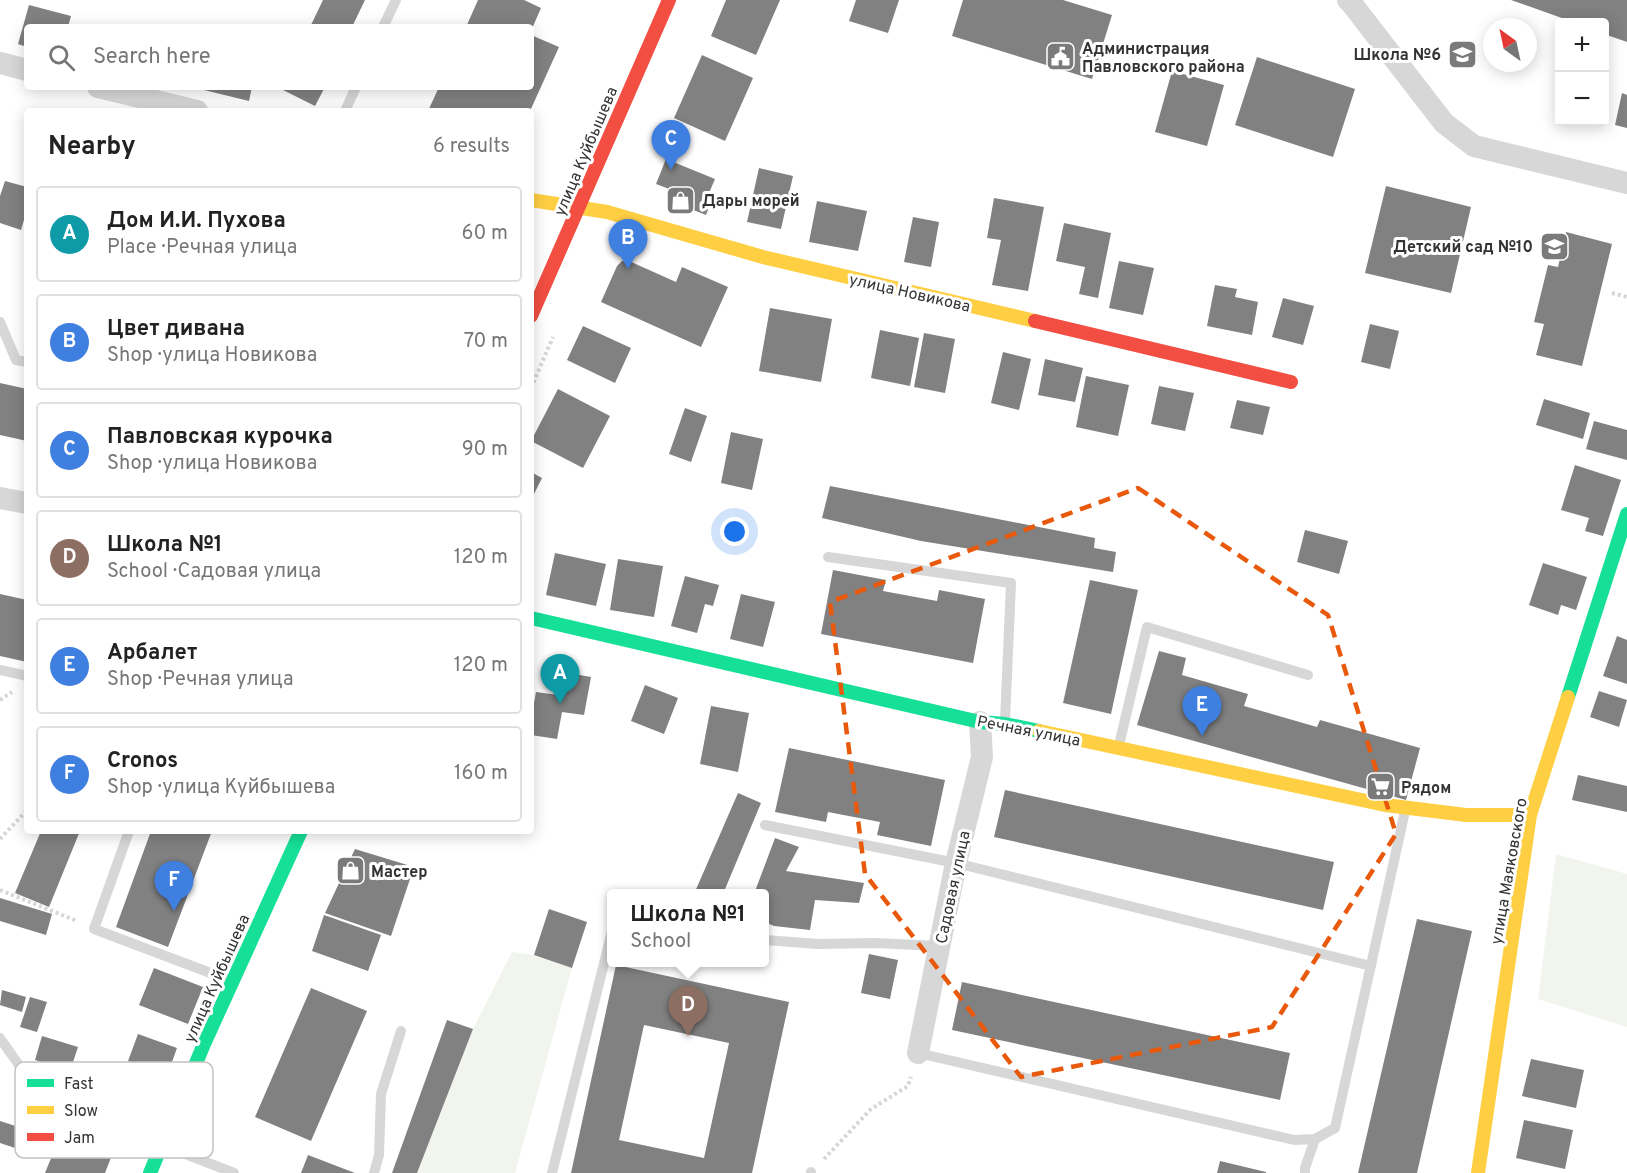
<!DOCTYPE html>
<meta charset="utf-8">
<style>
:root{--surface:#fff;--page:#f6f6f6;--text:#222;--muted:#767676;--line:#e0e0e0;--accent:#7c3aed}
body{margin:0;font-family:Overpass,sans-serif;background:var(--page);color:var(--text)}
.controls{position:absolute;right:18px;top:18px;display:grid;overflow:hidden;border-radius:6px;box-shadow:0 3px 15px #0003}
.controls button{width:54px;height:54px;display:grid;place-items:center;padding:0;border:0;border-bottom:2px solid var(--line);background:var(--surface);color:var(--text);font:30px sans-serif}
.compass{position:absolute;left:1483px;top:18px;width:54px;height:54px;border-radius:50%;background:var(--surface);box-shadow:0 3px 15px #0003;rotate:327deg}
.you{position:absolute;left:735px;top:532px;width:21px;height:21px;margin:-15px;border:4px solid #fff;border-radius:50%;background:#1a73e8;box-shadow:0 0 0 9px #1a73e833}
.badge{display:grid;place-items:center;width:39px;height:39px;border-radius:50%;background:var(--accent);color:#fff;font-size:20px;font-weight:700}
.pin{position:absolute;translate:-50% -50px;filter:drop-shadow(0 2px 3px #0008)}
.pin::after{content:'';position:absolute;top:32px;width:21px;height:18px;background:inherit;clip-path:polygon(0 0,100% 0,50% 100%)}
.popup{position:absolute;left:607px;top:889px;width:162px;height:78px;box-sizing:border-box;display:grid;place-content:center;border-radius:6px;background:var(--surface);filter:drop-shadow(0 2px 4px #0005);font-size:20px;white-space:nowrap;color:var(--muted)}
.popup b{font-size:22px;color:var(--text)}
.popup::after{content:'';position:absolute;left:50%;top:100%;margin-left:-12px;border:12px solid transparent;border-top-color:var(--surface)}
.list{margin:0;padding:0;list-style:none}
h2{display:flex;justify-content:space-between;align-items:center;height:78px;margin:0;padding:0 24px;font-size:26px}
h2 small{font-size:20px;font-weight:400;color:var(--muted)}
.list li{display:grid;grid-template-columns:39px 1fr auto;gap:18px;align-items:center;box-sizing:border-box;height:96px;margin:0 12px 12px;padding:0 12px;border:2px solid var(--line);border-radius:6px}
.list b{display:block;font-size:22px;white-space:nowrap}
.list p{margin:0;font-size:20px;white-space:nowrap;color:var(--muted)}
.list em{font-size:20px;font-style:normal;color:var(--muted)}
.icon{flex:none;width:33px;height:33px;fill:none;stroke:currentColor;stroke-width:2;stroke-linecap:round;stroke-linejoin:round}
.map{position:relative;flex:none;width:1627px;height:1173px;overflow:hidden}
.search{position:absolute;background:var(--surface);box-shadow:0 3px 15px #0003;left:24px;top:24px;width:510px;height:66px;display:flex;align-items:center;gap:15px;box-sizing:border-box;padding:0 21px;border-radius:6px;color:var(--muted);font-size:22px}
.panel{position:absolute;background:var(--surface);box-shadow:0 3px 15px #0003;left:24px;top:108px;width:510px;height:726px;border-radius:6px}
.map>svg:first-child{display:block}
.green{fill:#f1f5ed}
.building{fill:#818181;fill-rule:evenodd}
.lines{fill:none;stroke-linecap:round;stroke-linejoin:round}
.path{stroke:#d6d6d6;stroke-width:4;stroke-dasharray:3 3;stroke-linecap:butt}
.lane{stroke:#d7d7d7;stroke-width:10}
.street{stroke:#d7d7d7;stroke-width:22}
.fast{stroke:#16e098;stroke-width:14}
.slow{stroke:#ffcf43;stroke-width:14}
.jam{stroke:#f24e42;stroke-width:14}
.marked{fill:none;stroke:#e8590c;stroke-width:4.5;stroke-dasharray:12 8;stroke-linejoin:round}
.labels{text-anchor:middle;stroke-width:6;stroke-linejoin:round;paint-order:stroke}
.poi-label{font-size:16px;font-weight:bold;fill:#333;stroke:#fff;text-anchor:start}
.street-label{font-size:16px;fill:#333;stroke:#fff}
.key{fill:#fff;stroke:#c2c2c2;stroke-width:1.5}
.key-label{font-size:16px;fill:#333}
</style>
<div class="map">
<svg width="1627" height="1173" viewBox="0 0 1627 1173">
<rect width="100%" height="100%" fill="#fff"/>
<path class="green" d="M 1556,854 L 1627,874 L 1627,1027 L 1538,999 Z
M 512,952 L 534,955 L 572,968 L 515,1173 L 417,1173 L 473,1029 Z"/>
<path class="building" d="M 323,0 L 365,0 L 352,27 L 310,27 Z
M 478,0 L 524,0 L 541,8 L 531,31 L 531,27 L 466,27 Z
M 726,0 L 780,0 L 756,55 L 711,36 Z
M 856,0 L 899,0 L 888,33 L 849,21 Z
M 963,0 L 1063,0 L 1112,15 L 1092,79 L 952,36 Z
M 1511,0 L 1627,0 L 1627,42 L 1604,34 L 1604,22 L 1573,22 Z
M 29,5 L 71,16 L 68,27 L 27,27 L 27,47 L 18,44 Z
M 531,35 L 559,47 L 530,111 L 428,111 L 439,87 L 531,87 Z
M 702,55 L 753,78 L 725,141 L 674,118 Z
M 1257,57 L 1355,89 L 1333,157 L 1235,125 Z
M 1172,71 L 1224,85 L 1207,146 L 1155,132 Z
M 205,87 L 252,87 L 249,101 L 204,90 Z
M 282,87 L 325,87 L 315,106 L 281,89 Z
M 1622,93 L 1627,95 L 1627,128 L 1615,125 Z
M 666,159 L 715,179 L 706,200 L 711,202 L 706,215 L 673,202 L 677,192 L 656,184 Z
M 759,168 L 793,176 L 781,229 L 747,222 Z
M 5,181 L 27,187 L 27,210 L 21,230 L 0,223 L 0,196 Z
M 1386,186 L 1471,207 L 1451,293 L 1365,273 Z
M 994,198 L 1044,207 L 1028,291 L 992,285 L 1001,240 L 987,238 Z
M 817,201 L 867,211 L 858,251 L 809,242 Z
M 913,217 L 939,222 L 931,267 L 904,262 Z
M 1064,223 L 1111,233 L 1098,298 L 1079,294 L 1085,267 L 1056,261 Z
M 1566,232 L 1612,244 L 1582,366 L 1536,355 L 1544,324 L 1534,322 L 1548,265 L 1558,267 Z
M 622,261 L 629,261 L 676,282 L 682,267 L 728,287 L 701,347 L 601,302 L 617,266 Z
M 1119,261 L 1154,268 L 1143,315 L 1109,308 Z
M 1215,285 L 1237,289 L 1235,297 L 1258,302 L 1252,335 L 1207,326 Z
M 1283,298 L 1314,306 L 1303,345 L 1272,337 Z
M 770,308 L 832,319 L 821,382 L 759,371 Z
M 1370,324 L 1399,331 L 1390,369 L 1361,362 Z
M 583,326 L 631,348 L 615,383 L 567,360 Z
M 880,330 L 919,338 L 910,386 L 871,378 Z
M 924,333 L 955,339 L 945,393 L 914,387 Z
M 1003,352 L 1031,359 L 1019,410 L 991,403 Z
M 1045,359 L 1083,368 L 1075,402 L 1038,395 Z
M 1086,376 L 1129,385 L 1118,436 L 1076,427 Z
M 0,383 L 27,389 L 27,441 L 0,435 Z
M 1159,386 L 1194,393 L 1185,431 L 1151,424 Z
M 558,389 L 610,416 L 583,468 L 531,441 Z
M 1544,399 L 1590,413 L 1583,439 L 1536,425 Z
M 1237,400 L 1270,407 L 1263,435 L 1230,428 Z
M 685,408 L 707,416 L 691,462 L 669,454 Z
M 1594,421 L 1627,430 L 1627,460 L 1586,449 Z
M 731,432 L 763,439 L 752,490 L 721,483 Z
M 1575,465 L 1621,480 L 1603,536 L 1585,531 L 1589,518 L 1561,510 Z
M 531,472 L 542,478 L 531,500 Z
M 830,486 L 1095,538 L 1094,548 L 1116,552 L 1113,572 L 921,541 L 822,518 Z
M 1305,530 L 1348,541 L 1339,574 L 1297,562 Z
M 555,553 L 606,564 L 596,606 L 546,595 Z
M 618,559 L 663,566 L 654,617 L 610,610 Z
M 1543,563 L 1587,577 L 1576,610 L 1561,605 L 1558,615 L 1529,605 Z
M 833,570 L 886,580 L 883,591 L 937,601 L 939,590 L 985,599 L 973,663 L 821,634 Z
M 685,576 L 719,585 L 713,606 L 705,604 L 697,633 L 671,626 Z
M 1090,580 L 1138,590 L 1111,714 L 1063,703 Z
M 0,594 L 27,600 L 27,662 L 0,656 Z
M 741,594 L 775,602 L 763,647 L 730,639 Z
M 1617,636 L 1627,640 L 1627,684 L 1603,676 Z
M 1159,651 L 1186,658 L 1182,675 L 1248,694 L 1244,706 L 1317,727 L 1320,720 L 1420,748 L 1406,800 L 1137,725 Z
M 562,672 L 591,677 L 584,715 L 562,712 L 557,739 L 531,735 L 531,720 L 536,692 L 558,695 Z
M 645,685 L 678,698 L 664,734 L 631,721 Z
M 1599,691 L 1627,700 L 1619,727 L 1590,717 Z
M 711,706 L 749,713 L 738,772 L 700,764 Z
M 789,748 L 945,780 L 931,846 L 877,835 L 880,822 L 828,812 L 826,822 L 775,812 Z
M 1578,775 L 1627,786 L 1627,812 L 1572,800 Z
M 1005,790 L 1334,862 L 1323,910 L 994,837 Z
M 738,793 L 761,803 L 723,894 L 694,894 Z
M 41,831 L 80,831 L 49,907 L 15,893 Z
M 151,831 L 212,831 L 168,947 L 116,927 Z
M 775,838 L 799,847 L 786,871 L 864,883 L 859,903 L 815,900 L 810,930 L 774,926 L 765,922 L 765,894 L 754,894 Z
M 355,849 L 414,867 L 391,936 L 325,913 Z
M 0,898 L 52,914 L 46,935 L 0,921 Z
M 549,909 L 587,922 L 572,968 L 534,955 Z
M 324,915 L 381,935 L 368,971 L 312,951 Z
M 1417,919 L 1472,931 L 1417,1173 L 1358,1173 Z
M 869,954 L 898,960 L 890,999 L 861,993 Z
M 616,965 L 789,1002 L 752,1173 L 571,1173 ZM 644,1025 L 729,1043 L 704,1158 L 619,1140 Z
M 154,968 L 203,987 L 188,1024 L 139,1005 Z
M 962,982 L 1290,1053 L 1280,1100 L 952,1030 Z
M 311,988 L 367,1011 L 311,1141 L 255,1117 Z
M 2,990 L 26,997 L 22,1012 L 0,1005 Z
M 30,997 L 47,1002 L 37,1032 L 20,1027 Z
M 447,1020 L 473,1029 L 417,1173 L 392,1173 Z
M 138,1034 L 177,1048 L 167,1076 L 128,1061 Z
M 42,1036 L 78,1047 L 70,1071 L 35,1060 Z
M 1531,1059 L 1584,1070 L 1576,1108 L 1522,1096 Z
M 73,1104 L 124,1124 L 105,1173 L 45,1173 Z
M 1524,1120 L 1573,1130 L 1565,1169 L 1516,1158 Z
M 0,1121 L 37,1133 L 30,1153 L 0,1143 Z
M 308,1155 L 355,1173 L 301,1173 Z
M 1220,1161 L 1266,1172 L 1266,1173 L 1217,1173 Z"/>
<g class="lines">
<path class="path" d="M 1612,293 L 1627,297
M 531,388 L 553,337
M 0,700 L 12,692
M 0,839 L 27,810
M 0,890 L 77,921
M 824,1159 L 871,1109 L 908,1086 L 911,1077"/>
<path class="lane" d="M 383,27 L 396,0
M 345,111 L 356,87
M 0,322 L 16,360 L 27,362
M 828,557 L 1011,583 L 1005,721
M 0,670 L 27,676
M 1119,745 L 1147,627 L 1308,675
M 765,825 L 956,863 L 1371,966
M 129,831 L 94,929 L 229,980
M 765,940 L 818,944 L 876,943 L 939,946
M 0,1038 L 21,1068 L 169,1118
M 918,1053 L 1294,1140 L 1315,1139 L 1335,1128 L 1405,811
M 165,1146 L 234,1173
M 374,1173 L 379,1155 L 381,1094 L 401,1031
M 552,1173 L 612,931
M 811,1173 L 811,1172
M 1305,1173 L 1305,1168 L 1315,1139"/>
<path class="street" d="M 1348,0 L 1352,4 L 1444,123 L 1474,146 L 1627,183
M 0,63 L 27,70
M 98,87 L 197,111
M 0,498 L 27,503
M 918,1053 L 956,863 L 982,757 L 980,722"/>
<path class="fast" d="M 531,618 L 980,722 L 1005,724 L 1039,731
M 1568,697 L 1627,514
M 150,1173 L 204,1044 L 301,831"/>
<path class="slow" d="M 531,200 L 607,212 L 763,257 L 1035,321
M 1039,731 L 1385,805 L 1466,815 L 1530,815
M 1478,1173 L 1530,815 L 1568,697"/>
<path class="jam" d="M 531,316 L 669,0
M 1035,321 L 1291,382"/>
</g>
<path class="marked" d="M 1138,488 L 1328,615 L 1396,834 L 1272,1027 L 1021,1077 L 865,874 L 830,602 Z"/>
<defs>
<symbol id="school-square" viewBox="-11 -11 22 22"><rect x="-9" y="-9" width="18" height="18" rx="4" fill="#7a7a7a" stroke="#fff"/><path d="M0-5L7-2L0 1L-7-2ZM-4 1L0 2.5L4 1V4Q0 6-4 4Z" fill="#fff"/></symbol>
<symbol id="civic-square" viewBox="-11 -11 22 22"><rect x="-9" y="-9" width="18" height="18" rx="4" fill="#7a7a7a" stroke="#fff"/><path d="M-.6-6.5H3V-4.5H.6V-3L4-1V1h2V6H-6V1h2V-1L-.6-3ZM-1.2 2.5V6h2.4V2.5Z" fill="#fff"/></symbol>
<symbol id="shop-square" viewBox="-11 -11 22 22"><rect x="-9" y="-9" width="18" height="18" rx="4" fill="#7a7a7a" stroke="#fff"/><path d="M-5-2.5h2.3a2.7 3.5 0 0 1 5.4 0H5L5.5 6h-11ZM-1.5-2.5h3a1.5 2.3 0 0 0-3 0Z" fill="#fff"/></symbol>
<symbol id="supermarket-square" viewBox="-11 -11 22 22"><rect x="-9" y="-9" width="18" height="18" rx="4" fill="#7a7a7a" stroke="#fff"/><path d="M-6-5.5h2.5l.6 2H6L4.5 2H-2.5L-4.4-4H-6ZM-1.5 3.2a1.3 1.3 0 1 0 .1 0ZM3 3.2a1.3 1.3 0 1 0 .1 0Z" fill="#fff"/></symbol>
</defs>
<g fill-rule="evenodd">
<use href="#school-square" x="1446" y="38" width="33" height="33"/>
<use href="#civic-square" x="1044" y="40" width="33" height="33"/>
<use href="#shop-square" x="664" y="184" width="33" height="33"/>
<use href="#school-square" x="1538" y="230" width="33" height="33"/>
<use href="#supermarket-square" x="1364" y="770" width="33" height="33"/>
<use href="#shop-square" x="334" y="854" width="33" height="33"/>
</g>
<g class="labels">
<g class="poi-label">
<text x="1082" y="54">Администрация<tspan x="1082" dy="18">Павловского района</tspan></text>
<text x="1441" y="60" text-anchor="end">Школа №6</text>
<text x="702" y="206">Дары морей</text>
<text x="1533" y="252" text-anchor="end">Детский сад №10</text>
<text x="1401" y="793">Рядом</text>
<text x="371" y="877">Мастер</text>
</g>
<g class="street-label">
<text transform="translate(585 151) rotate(-67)" y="6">улица Куйбышева</text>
<text transform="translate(910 292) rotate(13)" y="6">улица Новикова</text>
<text transform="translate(1029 730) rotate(11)" y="6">Речная улица</text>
<text transform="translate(1508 871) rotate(-80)" y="6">улица Маяковского</text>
<text transform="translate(952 887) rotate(-78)" y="6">Садовая улица</text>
<text transform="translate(216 978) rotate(-66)" y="6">улица Куйбышева</text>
</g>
</g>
<rect x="15" y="1062" width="198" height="96" rx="9" class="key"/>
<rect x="27" y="1079" width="27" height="8" fill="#16e098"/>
<rect x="27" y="1106" width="27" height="8" fill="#ffcf43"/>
<rect x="27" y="1133" width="27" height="8" fill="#f24e42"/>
<g class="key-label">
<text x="64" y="1089">Fast</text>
<text x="64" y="1116">Slow</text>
<text x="64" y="1143">Jam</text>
</g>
</svg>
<div class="controls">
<button>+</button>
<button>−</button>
</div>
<svg class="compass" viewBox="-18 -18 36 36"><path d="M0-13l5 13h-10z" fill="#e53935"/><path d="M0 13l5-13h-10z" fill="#767676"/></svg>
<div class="you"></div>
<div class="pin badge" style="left:560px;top:704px;background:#0f9aa8">A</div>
<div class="pin badge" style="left:628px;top:269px;background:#3f7fe0">B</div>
<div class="pin badge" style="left:671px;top:170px;background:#3f7fe0">C</div>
<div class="pin badge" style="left:688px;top:1036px;background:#8d6e63">D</div>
<div class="popup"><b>Школа №1</b>School</div>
<div class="pin badge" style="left:1202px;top:736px;background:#3f7fe0">E</div>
<div class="pin badge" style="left:174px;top:911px;background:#3f7fe0">F</div>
<div class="search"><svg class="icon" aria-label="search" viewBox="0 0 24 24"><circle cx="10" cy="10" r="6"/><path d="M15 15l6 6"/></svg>Search here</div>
<section class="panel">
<h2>Nearby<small>6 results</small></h2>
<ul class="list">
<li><span class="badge" style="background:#0f9aa8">A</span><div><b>Дом И.И. Пухова</b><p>Place · Речная улица</p></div><em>60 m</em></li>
<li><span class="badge" style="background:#3f7fe0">B</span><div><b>Цвет дивана</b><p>Shop · улица Новикова</p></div><em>70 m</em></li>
<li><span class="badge" style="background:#3f7fe0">C</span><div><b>Павловская курочка</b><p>Shop · улица Новикова</p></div><em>90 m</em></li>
<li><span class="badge" style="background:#8d6e63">D</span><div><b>Школа №1</b><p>School · Садовая улица</p></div><em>120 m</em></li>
<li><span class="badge" style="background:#3f7fe0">E</span><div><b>Арбалет</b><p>Shop · Речная улица</p></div><em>120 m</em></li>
<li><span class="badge" style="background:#3f7fe0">F</span><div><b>Cronos</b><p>Shop · улица Куйбышева</p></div><em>160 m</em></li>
</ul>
</section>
</div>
